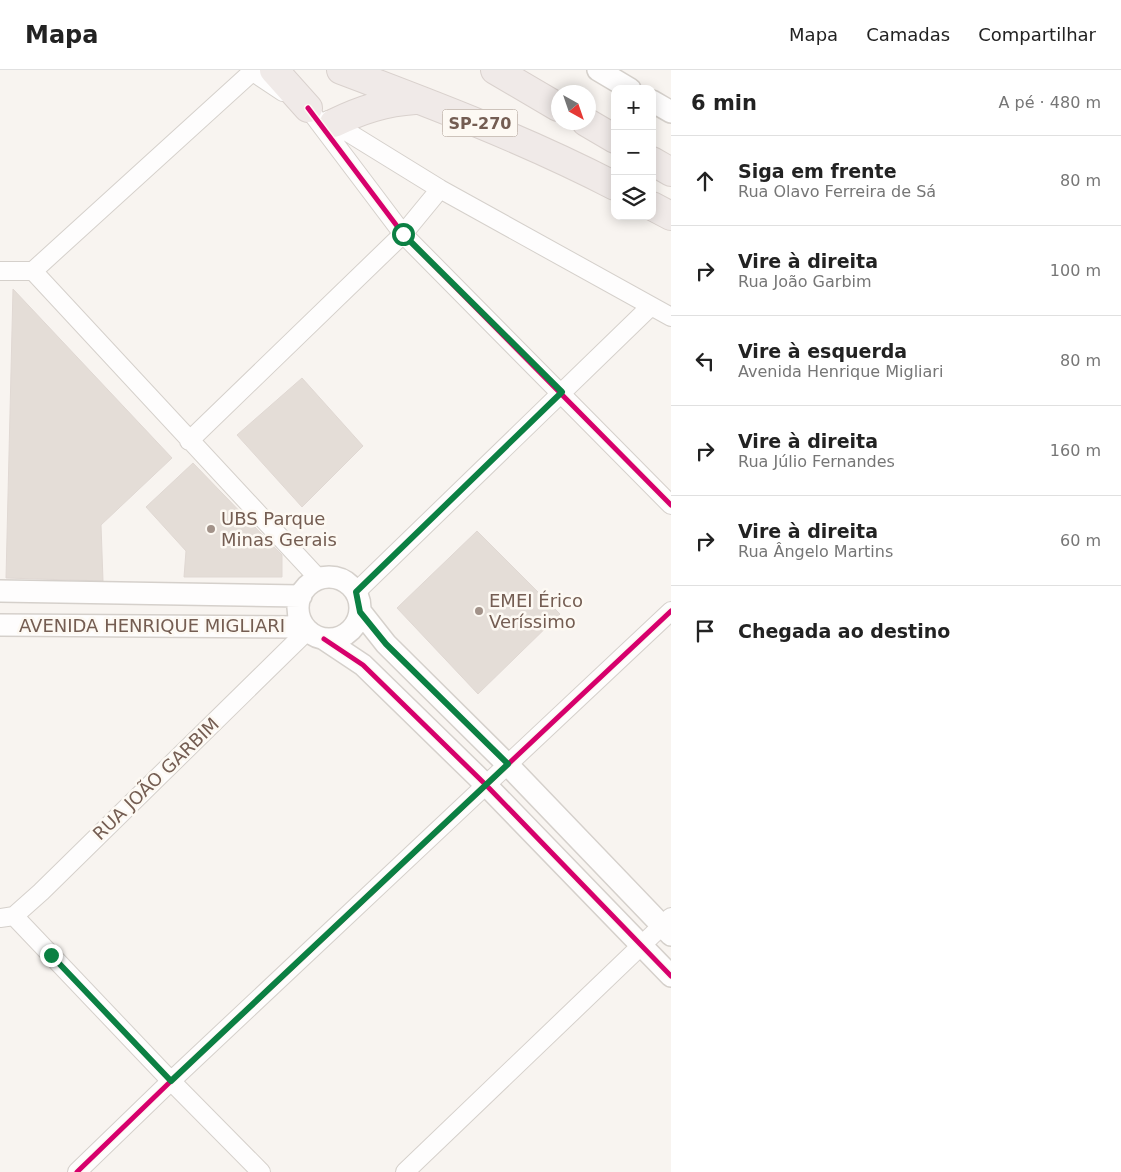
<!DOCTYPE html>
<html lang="pt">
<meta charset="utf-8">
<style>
:root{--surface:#fff;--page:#f6f6f6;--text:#222;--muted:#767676;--line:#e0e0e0}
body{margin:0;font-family:"DejaVu Sans",sans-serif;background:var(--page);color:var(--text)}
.controls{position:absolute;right:15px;top:15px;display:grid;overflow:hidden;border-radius:10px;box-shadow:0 2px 12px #0003}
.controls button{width:45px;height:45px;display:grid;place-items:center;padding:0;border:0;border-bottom:1px solid var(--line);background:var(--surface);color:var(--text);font:25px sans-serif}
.compass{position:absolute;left:551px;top:15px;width:45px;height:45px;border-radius:50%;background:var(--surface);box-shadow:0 2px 12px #0003;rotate:140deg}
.stop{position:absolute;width:15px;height:15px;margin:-11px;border:4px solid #0b8043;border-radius:50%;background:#fff}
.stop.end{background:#0b8043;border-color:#fff;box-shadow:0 1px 5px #0008}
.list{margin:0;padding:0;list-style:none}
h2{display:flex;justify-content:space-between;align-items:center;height:65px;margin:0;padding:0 20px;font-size:21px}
h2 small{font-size:16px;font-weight:400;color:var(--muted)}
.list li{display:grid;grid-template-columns:32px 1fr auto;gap:15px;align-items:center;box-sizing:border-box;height:90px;padding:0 20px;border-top:1px solid var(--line)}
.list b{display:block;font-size:19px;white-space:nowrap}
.list p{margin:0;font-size:16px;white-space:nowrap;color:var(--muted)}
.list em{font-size:16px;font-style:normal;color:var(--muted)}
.icon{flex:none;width:28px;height:28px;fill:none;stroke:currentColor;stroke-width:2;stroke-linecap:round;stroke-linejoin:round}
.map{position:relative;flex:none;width:671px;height:1102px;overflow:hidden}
header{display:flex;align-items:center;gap:30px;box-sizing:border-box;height:70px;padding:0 25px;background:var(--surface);border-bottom:1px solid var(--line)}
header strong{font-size:24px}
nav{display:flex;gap:28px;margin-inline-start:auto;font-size:18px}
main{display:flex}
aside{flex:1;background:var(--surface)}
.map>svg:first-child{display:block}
.building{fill:#e4ddd7;stroke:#e0d8d3}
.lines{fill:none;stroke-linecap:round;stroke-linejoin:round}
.minor-casing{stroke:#d5d0cb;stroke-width:20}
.tertiary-casing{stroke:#d5d0cb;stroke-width:24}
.motorway-casing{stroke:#d9d1cd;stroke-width:30}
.minor{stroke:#fefdfd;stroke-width:18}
.tertiary{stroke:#fefdfd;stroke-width:21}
.motorway{stroke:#f0eae8;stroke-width:28}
.cycleway-casing{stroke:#fdf9f3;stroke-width:8}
.cycleway{stroke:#d6006c;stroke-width:5}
.route{stroke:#0b8043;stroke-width:6}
.poi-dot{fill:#a29289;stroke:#fdf9f3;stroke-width:2}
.labels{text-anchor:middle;stroke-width:5;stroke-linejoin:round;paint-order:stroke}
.shield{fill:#fdf9f3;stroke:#9d8c82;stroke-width:1}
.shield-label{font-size:16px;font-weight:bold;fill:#745d52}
.poi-label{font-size:18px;fill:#745d52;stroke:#fdf9f3;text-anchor:start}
.street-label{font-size:18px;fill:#745d52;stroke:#fdf9f3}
</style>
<header>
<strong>Mapa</strong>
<nav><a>Mapa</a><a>Camadas</a><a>Compartilhar</a></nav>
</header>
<main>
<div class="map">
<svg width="671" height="1102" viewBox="0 0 671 1102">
<rect width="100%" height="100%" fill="#f8f4f0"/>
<path class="building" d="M 13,219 L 172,388 L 101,455 L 103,511 L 6,508 Z
M 302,308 L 363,376 L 302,437 L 237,365 Z
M 193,393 L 282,485 L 282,507 L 184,507 L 186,481 L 146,437 Z
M 477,461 L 560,544 L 478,624 L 397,538 Z"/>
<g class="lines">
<defs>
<path id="minor" d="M 250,0 L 283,22
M 308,38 L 403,164 L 671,435
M 328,50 L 440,119 L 671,247
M 0,201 L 33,201 L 319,509
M 33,201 L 253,1
M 189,371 L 403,164 L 440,119
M 356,522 L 651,236
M 14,846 L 171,1011 L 261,1102
M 0,848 L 14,846 L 41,822 L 307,561
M 77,1102 L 171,1011 L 671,541
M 405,1102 L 671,847"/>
<path id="tertiary" d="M 598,0 L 630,19
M 652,31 L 671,42
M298 538a31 31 0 1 1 62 0a31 31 0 1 1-62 0Z
M 0,521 L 301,526
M 360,541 L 386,574 L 507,694 L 671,865
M 0,555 L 304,557
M 324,569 L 363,595 L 486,715 L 671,906"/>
<path id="motorway" d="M 274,0 L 308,38
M 341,0 C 434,35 526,70 615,116
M 495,0 L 558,37
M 586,52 L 615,69
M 334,53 C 361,40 385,32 415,30
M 652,91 L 671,102
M 652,136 L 671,146"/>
</defs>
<use href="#minor" class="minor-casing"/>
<use href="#tertiary" class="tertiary-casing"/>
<use href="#motorway" class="motorway-casing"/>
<use href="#minor" class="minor"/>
<use href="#tertiary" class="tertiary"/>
<use href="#motorway" class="motorway"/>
<defs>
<path id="cycleway" d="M 308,38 L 403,164 L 671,435
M 324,569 L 363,595 L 486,715 L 671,906
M 77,1102 L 171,1011 L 671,541"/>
</defs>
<use href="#cycleway" class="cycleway-casing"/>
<use href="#cycleway" class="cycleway"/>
</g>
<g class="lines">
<path class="route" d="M 51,885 L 171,1011 L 508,694 L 386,574 L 360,542 L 356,522 L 562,322 L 403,164"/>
</g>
<g class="poi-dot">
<circle cx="211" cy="459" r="5"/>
<circle cx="479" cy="541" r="5"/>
</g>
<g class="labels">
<rect class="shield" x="442.5" y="39.5" width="75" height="27" rx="4"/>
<g class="shield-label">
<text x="480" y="59">SP-270</text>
</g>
<g class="poi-label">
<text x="221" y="455">UBS Parque<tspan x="221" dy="21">Minas Gerais</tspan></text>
<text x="489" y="537">EMEI Érico<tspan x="489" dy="21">Veríssimo</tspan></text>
</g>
<g class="street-label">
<text x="152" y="562">AVENIDA HENRIQUE MIGLIARI</text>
<text transform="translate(156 709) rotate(-44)" y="6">RUA JOÃO GARBIM</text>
</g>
</g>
</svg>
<div class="controls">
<button>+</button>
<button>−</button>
<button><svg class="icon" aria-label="layers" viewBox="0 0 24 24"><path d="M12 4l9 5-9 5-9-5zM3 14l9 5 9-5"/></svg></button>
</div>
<svg class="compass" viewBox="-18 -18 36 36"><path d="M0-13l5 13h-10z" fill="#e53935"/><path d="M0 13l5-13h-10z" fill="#767676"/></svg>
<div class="stop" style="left:403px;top:164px"></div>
<div class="stop end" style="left:51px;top:885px"></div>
</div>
<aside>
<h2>6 min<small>A pé · 480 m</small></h2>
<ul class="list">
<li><svg class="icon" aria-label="ahead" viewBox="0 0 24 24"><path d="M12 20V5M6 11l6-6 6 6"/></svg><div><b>Siga em frente</b><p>Rua Olavo Ferreira de Sá</p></div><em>80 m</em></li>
<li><svg class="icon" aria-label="right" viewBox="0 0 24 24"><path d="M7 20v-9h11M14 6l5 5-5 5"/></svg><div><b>Vire à direita</b><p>Rua João Garbim</p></div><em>100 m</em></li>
<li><svg class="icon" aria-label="left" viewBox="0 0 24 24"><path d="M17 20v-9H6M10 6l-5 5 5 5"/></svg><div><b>Vire à esquerda</b><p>Avenida Henrique Migliari</p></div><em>80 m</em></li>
<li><svg class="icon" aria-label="right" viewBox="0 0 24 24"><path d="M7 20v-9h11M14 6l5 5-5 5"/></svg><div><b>Vire à direita</b><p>Rua Júlio Fernandes</p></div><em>160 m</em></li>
<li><svg class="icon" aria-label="right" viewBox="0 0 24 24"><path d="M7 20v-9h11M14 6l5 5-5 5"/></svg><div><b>Vire à direita</b><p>Rua Ângelo Martins</p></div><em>60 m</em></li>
<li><svg class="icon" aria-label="arrive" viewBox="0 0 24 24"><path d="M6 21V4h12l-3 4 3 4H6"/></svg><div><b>Chegada ao destino</b></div></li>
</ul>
</aside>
</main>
